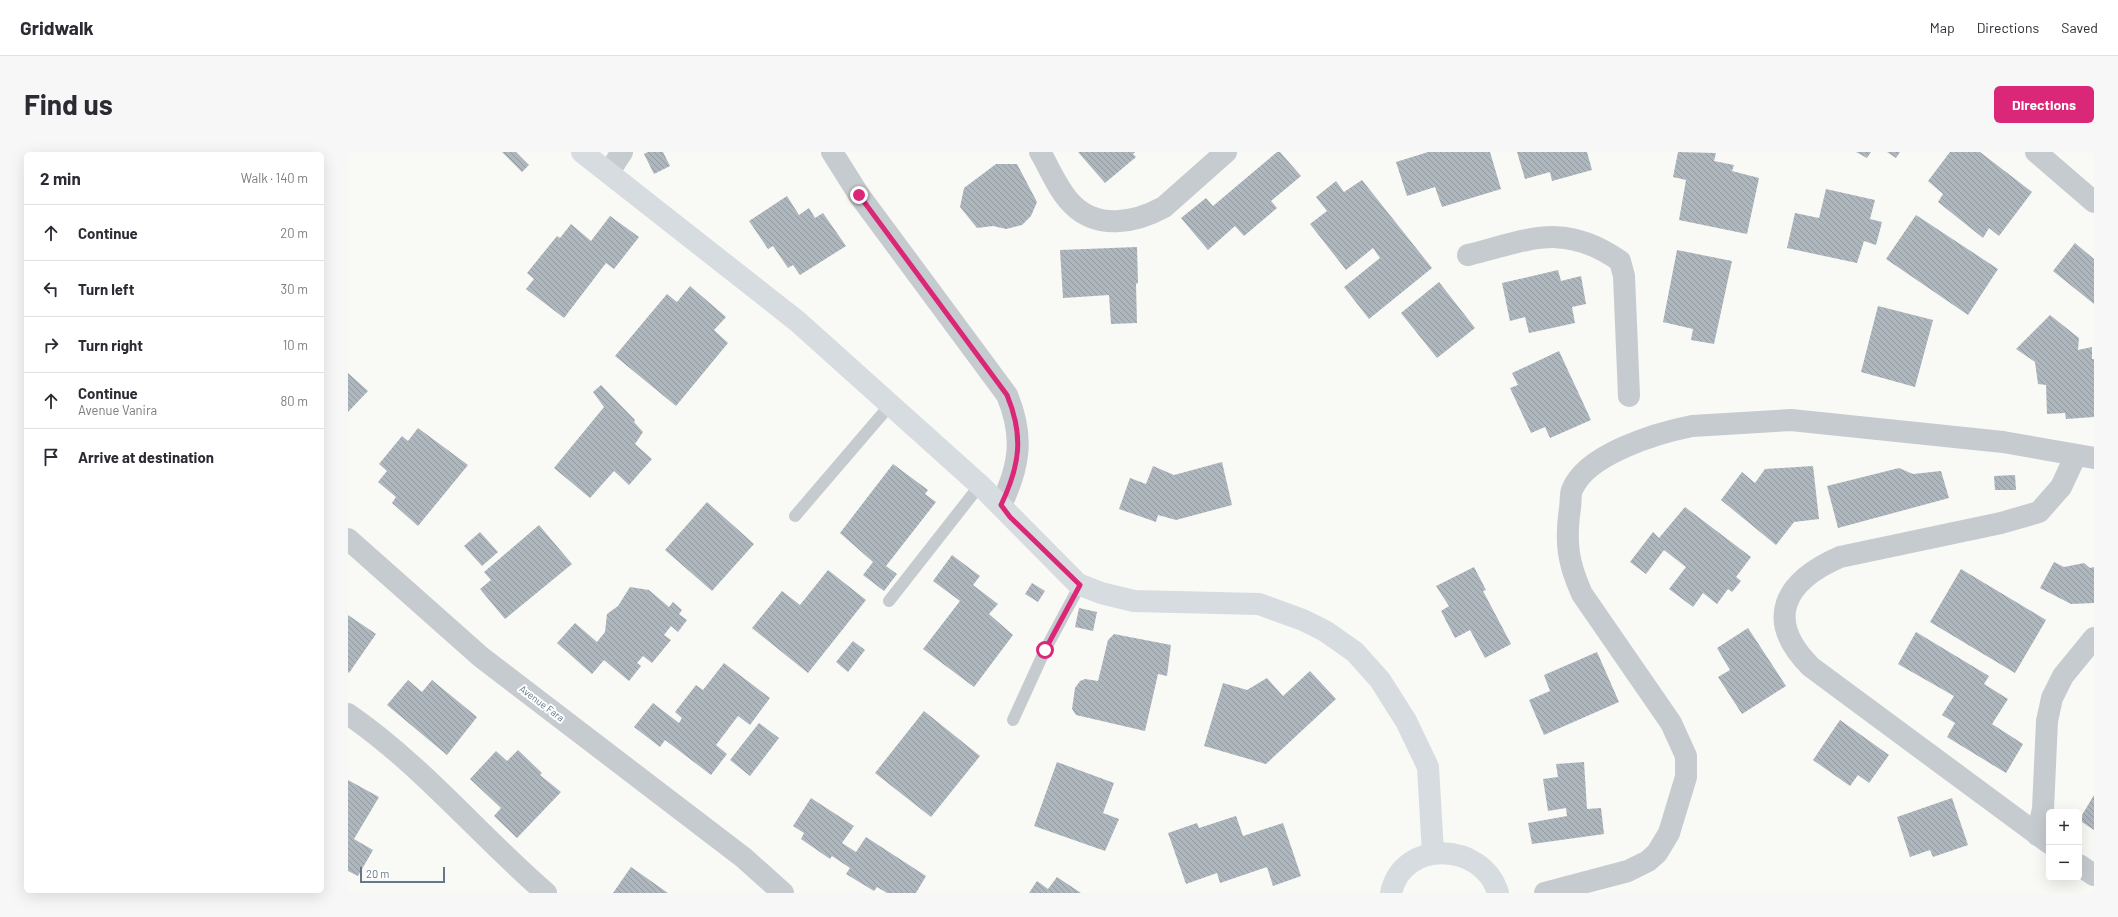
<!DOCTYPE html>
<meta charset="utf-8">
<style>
:root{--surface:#fff;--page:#f7f7f7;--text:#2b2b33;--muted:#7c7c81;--line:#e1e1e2;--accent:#db2777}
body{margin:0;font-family:Barlow,sans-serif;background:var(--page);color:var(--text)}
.controls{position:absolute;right:12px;bottom:12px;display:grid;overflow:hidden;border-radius:6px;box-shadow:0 4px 16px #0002}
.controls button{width:36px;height:36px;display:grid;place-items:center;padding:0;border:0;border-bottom:1px solid var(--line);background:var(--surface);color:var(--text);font:20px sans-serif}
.scale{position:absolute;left:12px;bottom:10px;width:85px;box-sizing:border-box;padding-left:4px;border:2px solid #65788a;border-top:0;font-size:11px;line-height:14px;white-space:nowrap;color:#65788a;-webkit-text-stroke:3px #fff;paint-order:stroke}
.stop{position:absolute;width:12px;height:12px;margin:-9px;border:3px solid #db2777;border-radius:50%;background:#fff}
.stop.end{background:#db2777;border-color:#fff;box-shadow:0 1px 4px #0008}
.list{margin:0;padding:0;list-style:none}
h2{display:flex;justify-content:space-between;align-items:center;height:52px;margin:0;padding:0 16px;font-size:17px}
h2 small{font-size:13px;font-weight:400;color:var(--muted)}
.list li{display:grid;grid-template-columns:26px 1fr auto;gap:12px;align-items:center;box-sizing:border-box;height:56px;padding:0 16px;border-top:1px solid var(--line)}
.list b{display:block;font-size:15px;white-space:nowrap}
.list p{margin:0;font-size:13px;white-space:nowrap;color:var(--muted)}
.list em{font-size:13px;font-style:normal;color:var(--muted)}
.icon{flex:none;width:22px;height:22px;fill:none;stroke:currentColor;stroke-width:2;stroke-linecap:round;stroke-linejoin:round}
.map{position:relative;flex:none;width:1746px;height:741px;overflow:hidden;border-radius:6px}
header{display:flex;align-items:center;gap:24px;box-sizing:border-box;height:56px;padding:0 20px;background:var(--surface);border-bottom:1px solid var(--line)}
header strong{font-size:19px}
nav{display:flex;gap:22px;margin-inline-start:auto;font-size:14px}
.intro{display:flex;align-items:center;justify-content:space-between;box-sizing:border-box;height:96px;padding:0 24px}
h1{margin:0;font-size:28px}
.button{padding:10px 18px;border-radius:6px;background:var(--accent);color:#fff;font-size:14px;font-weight:700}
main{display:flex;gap:24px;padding:0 24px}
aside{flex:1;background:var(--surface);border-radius:6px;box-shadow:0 4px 16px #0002}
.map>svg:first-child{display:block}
.building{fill:url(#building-back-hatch)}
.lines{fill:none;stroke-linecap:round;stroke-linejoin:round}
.service{stroke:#c6cbcf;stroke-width:12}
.minor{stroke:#c6cbcf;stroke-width:22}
.secondary{stroke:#d6dce0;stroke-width:22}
.route{stroke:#db2777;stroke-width:5}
.labels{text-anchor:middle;stroke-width:4;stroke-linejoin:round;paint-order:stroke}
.street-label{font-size:10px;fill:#65788a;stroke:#fff}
</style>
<header>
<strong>Gridwalk</strong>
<nav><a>Map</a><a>Directions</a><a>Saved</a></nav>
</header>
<div class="intro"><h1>Find us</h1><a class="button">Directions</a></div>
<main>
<aside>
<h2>2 min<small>Walk · 140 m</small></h2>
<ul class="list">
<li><svg class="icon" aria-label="ahead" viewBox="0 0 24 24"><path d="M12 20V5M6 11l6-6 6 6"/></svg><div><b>Continue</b></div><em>20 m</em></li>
<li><svg class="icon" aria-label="left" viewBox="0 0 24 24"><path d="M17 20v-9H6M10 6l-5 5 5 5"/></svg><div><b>Turn left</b></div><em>30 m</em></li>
<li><svg class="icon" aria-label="right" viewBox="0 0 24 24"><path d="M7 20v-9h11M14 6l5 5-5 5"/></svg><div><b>Turn right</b></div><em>10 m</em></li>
<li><svg class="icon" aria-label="ahead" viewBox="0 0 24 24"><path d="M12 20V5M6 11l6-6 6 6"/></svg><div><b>Continue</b><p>Avenue Vanira</p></div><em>80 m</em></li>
<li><svg class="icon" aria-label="arrive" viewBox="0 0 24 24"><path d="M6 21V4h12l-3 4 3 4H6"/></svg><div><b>Arrive at destination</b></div></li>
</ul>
</aside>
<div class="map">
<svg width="1746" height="741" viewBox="0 0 1746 741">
<defs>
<pattern id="building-back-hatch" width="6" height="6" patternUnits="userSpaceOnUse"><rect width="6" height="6" fill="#afb7be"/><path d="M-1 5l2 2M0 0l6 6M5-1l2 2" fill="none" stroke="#929aa0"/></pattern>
</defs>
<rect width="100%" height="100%" fill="#f9f9f6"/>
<path class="building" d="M 154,0 L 168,0 L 181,13 L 174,20 Z
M 300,0 L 315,0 L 322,14 L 306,22 L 296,2 Z
M 730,0 L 787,0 L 785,2 L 788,5 L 757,31 Z
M 929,0 L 932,0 L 953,24 L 923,49 L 929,56 L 896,84 L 887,74 L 860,98 L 833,66 L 858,46 L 865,54 Z
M 1080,0 L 1142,0 L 1153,37 L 1094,55 L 1087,35 L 1059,44 L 1048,10 Z
M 1169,0 L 1239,0 L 1244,18 L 1204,29 L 1202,20 L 1177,27 Z
M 1330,0 L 1368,1 L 1366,9 L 1386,13 L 1384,19 L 1411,26 L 1399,82 L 1331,68 L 1338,28 L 1325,25 Z
M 1508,0 L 1523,0 L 1519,6 Z
M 1539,0 L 1552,0 L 1548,6 Z
M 1602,0 L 1632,0 L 1684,40 L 1651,84 L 1641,76 L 1635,86 L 1590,50 L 1595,42 L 1580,29 Z
M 648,12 L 669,12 L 689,50 L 683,64 L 674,73 L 658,77 L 645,74 L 629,76 L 612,55 L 616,36 Z
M 1014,28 L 1084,116 L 1021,167 L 996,135 L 1032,106 L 1025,96 L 998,118 L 962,72 L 979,59 L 968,45 L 988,29 L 996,40 Z
M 1478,37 L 1527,48 L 1522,67 L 1534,70 L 1528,93 L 1516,89 L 1509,111 L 1439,96 L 1447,61 L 1471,66 Z
M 439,44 L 451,63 L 461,56 L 467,66 L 475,61 L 498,94 L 452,123 L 445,113 L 440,116 L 425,94 L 420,97 L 401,69 Z
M 1568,63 L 1650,117 L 1620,163 L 1538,107 Z
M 262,64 L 291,85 L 266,117 L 258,111 L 216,166 L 178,137 L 186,127 L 179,121 L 209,84 L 212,86 L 223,72 L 243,89 Z
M 1727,91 L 1746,107 L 1746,152 L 1705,119 Z
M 789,95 L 790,131 L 788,132 L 789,171 L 763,172 L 761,143 L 715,146 L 712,98 Z
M 1329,98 L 1384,109 L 1366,192 L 1343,188 L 1345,177 L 1315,170 Z
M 1210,118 L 1213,129 L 1233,124 L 1238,152 L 1224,155 L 1227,171 L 1181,181 L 1177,165 L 1162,169 L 1154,131 Z
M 1091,130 L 1127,176 L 1089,206 L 1053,161 Z
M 342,134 L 378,165 L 366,178 L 380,191 L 328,254 L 267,204 L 319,142 L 329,150 Z
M 1530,154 L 1585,168 L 1567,235 L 1513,220 Z
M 1702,163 L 1731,186 L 1730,198 L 1744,195 L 1744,207 L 1746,207 L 1746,265 L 1718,267 L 1717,261 L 1699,262 L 1698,233 L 1690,232 L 1687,210 L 1668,197 Z
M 1211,199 L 1243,268 L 1202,286 L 1197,275 L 1183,281 L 1162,236 L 1170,233 L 1164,221 Z
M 0,221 L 20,239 L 0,260 Z
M 253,233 L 287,268 L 286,270 L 295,280 L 287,292 L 304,307 L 281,333 L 266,319 L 242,346 L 206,316 L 256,255 L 245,240 Z
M 70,276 L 120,313 L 70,374 L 44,351 L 48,345 L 30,330 L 39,319 L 31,312 L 54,284 L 60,289 Z
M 874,310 L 884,353 L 828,368 L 810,363 L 808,370 L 771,357 L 782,326 L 798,332 L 805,314 L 826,323 Z
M 545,312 L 580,338 L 577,342 L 588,350 L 538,414 L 549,422 L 536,439 L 515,423 L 525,410 L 492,381 Z
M 1465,314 L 1471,367 L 1446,370 L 1428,393 L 1373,348 L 1394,320 L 1407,331 L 1417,317 Z
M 1551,316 L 1565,322 L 1593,319 L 1601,346 L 1490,376 L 1479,334 Z
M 1667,323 L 1668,338 L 1647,338 L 1646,324 Z
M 359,350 L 406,392 L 364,439 L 317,398 Z
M 1337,355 L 1403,405 L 1388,425 L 1393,429 L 1384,440 L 1380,437 L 1369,452 L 1355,441 L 1345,455 L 1321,437 L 1338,415 L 1316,398 L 1298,422 L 1282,410 L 1305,380 L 1311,386 Z
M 191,373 L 224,412 L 157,467 L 132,437 L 143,428 L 136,420 Z
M 132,380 L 150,400 L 134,414 L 116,394 Z
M 604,403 L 632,424 L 625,433 L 650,452 L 641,462 L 665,483 L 626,535 L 575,497 L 612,449 L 585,429 Z
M 1706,410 L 1716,415 L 1736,411 L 1742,416 L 1746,415 L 1746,451 L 1723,452 L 1692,436 Z
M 1126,415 L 1138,438 L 1135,439 L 1163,492 L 1137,506 L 1122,478 L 1107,486 L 1093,459 L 1101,454 L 1088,434 Z
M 1613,417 L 1698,468 L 1667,521 L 1582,470 Z
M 480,418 L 518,448 L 460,521 L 404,476 L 434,439 L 452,453 Z
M 684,431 L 697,439 L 690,450 L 677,442 Z
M 282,435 L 301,438 L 321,455 L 325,450 L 334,458 L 331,462 L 339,468 L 330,480 L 323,474 L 316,483 L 323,488 L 304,511 L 295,504 L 289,511 L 293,514 L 281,529 L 256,508 L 244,522 L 209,491 L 227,471 L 249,490 L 257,480 L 259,462 L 270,454 Z
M 731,456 L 749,460 L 745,479 L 727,475 Z
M 0,463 L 28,482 L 1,521 L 0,520 Z
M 1400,476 L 1438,534 L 1394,562 L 1370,525 L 1382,518 L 1369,496 Z
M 1568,480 L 1641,524 L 1636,532 L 1660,547 L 1644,572 L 1675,592 L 1658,621 L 1599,585 L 1607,571 L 1594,563 L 1606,544 L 1550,512 Z
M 766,482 L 823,493 L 819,524 L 810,522 L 797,579 L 728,563 L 724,557 L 727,536 L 732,529 L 737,527 L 750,529 L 760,488 Z
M 505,489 L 517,498 L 500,520 L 488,510 Z
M 1249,500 L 1271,550 L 1196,583 L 1181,548 L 1202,539 L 1196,523 Z
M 376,511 L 422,546 L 402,573 L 390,564 L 368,593 L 379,602 L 363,623 L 317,588 L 312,595 L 286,575 L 305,551 L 331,571 L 334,566 L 327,560 L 348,533 L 355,538 Z
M 962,519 L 988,547 L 918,612 L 856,594 L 875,531 L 899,538 L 919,526 L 935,544 Z
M 60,528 L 74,540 L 84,528 L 129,565 L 99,603 L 39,553 Z
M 576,559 L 632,604 L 583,665 L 527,621 Z
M 1492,568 L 1541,603 L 1521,631 L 1510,623 L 1502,634 L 1465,608 Z
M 411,571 L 431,586 L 402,624 L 382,608 Z
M 170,598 L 194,621 L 192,623 L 213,640 L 169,686 L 146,664 L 153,656 L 122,627 L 148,599 L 159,609 Z
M 709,610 L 766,631 L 755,661 L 771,667 L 757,699 L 686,674 Z
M 1236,610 L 1239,657 L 1253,656 L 1256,682 L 1184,692 L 1180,671 L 1219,664 L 1218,656 L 1200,659 L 1195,627 L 1210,625 L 1208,612 Z
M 0,628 L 31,645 L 6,687 L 25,698 L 10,724 L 0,719 Z
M 1746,643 L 1746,678 L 1731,668 Z
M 463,646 L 506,674 L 494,691 L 508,700 L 518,685 L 578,724 L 568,741 L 539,741 L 529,735 L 526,739 L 498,722 L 502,716 L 484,704 L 482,707 L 453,687 L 456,681 L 445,674 Z
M 1604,646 L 1620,693 L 1585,705 L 1582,698 L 1562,705 L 1549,665 Z
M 888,664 L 895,684 L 935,671 L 953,724 L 925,734 L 919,715 L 872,731 L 869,721 L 838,732 L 820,681 L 849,671 L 851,676 Z
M 283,715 L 320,741 L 265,741 Z
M 709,725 L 733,741 L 681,741 L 689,729 L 700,737 Z"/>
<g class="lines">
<path class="service" d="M 447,364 L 543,252
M 541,449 L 632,333
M 665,568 L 697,498 L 732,433"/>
<path class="minor" d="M 484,0 L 511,43 L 659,243 C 676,284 672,313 653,353
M 692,0 C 702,17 710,38 724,52 C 749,78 787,71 816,55 L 878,0
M 1688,0 L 1746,50
M 261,20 L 274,0
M 1120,103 C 1181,88 1215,69 1272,109 L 1276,124 L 1281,244
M 0,387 L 133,505 L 396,706 L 435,741
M 0,562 C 74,613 131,683 198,741
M 1689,683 L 1695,657 L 1699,569 L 1704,546 L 1715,524 L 1746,486
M 1701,691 L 1463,515 C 1415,467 1437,429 1492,405 L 1653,371 L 1691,360 L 1713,335 L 1728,303
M 1731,713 L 1746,723
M 1197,741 L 1280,719 L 1300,709 L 1309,701 L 1321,681 L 1338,625 L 1338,604 L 1323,571 L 1234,442 C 1220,411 1217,391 1222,356 C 1223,351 1222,343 1224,338 C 1238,302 1309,281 1344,274 L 1443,268 L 1655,290 L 1746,306"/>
<path class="secondary" d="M 234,0 L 449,169 L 634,335 L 730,432 L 753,441 L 786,449 L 911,452 L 955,468 L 977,479 L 1007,500 L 1032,528 L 1058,569 L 1080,615 L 1085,701
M 1043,741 C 1055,686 1135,690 1150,741"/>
</g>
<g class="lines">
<path class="route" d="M 511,43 L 659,243 C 676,284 672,313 653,353 L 662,365 L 732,433 L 697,498"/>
</g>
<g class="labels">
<g class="street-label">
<text transform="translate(194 551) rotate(37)" y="4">Avenue Fara</text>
</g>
</g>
</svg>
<div class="controls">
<button>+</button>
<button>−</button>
</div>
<div class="scale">20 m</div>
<div class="stop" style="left:697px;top:498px"></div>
<div class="stop end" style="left:511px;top:43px"></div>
</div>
</main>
